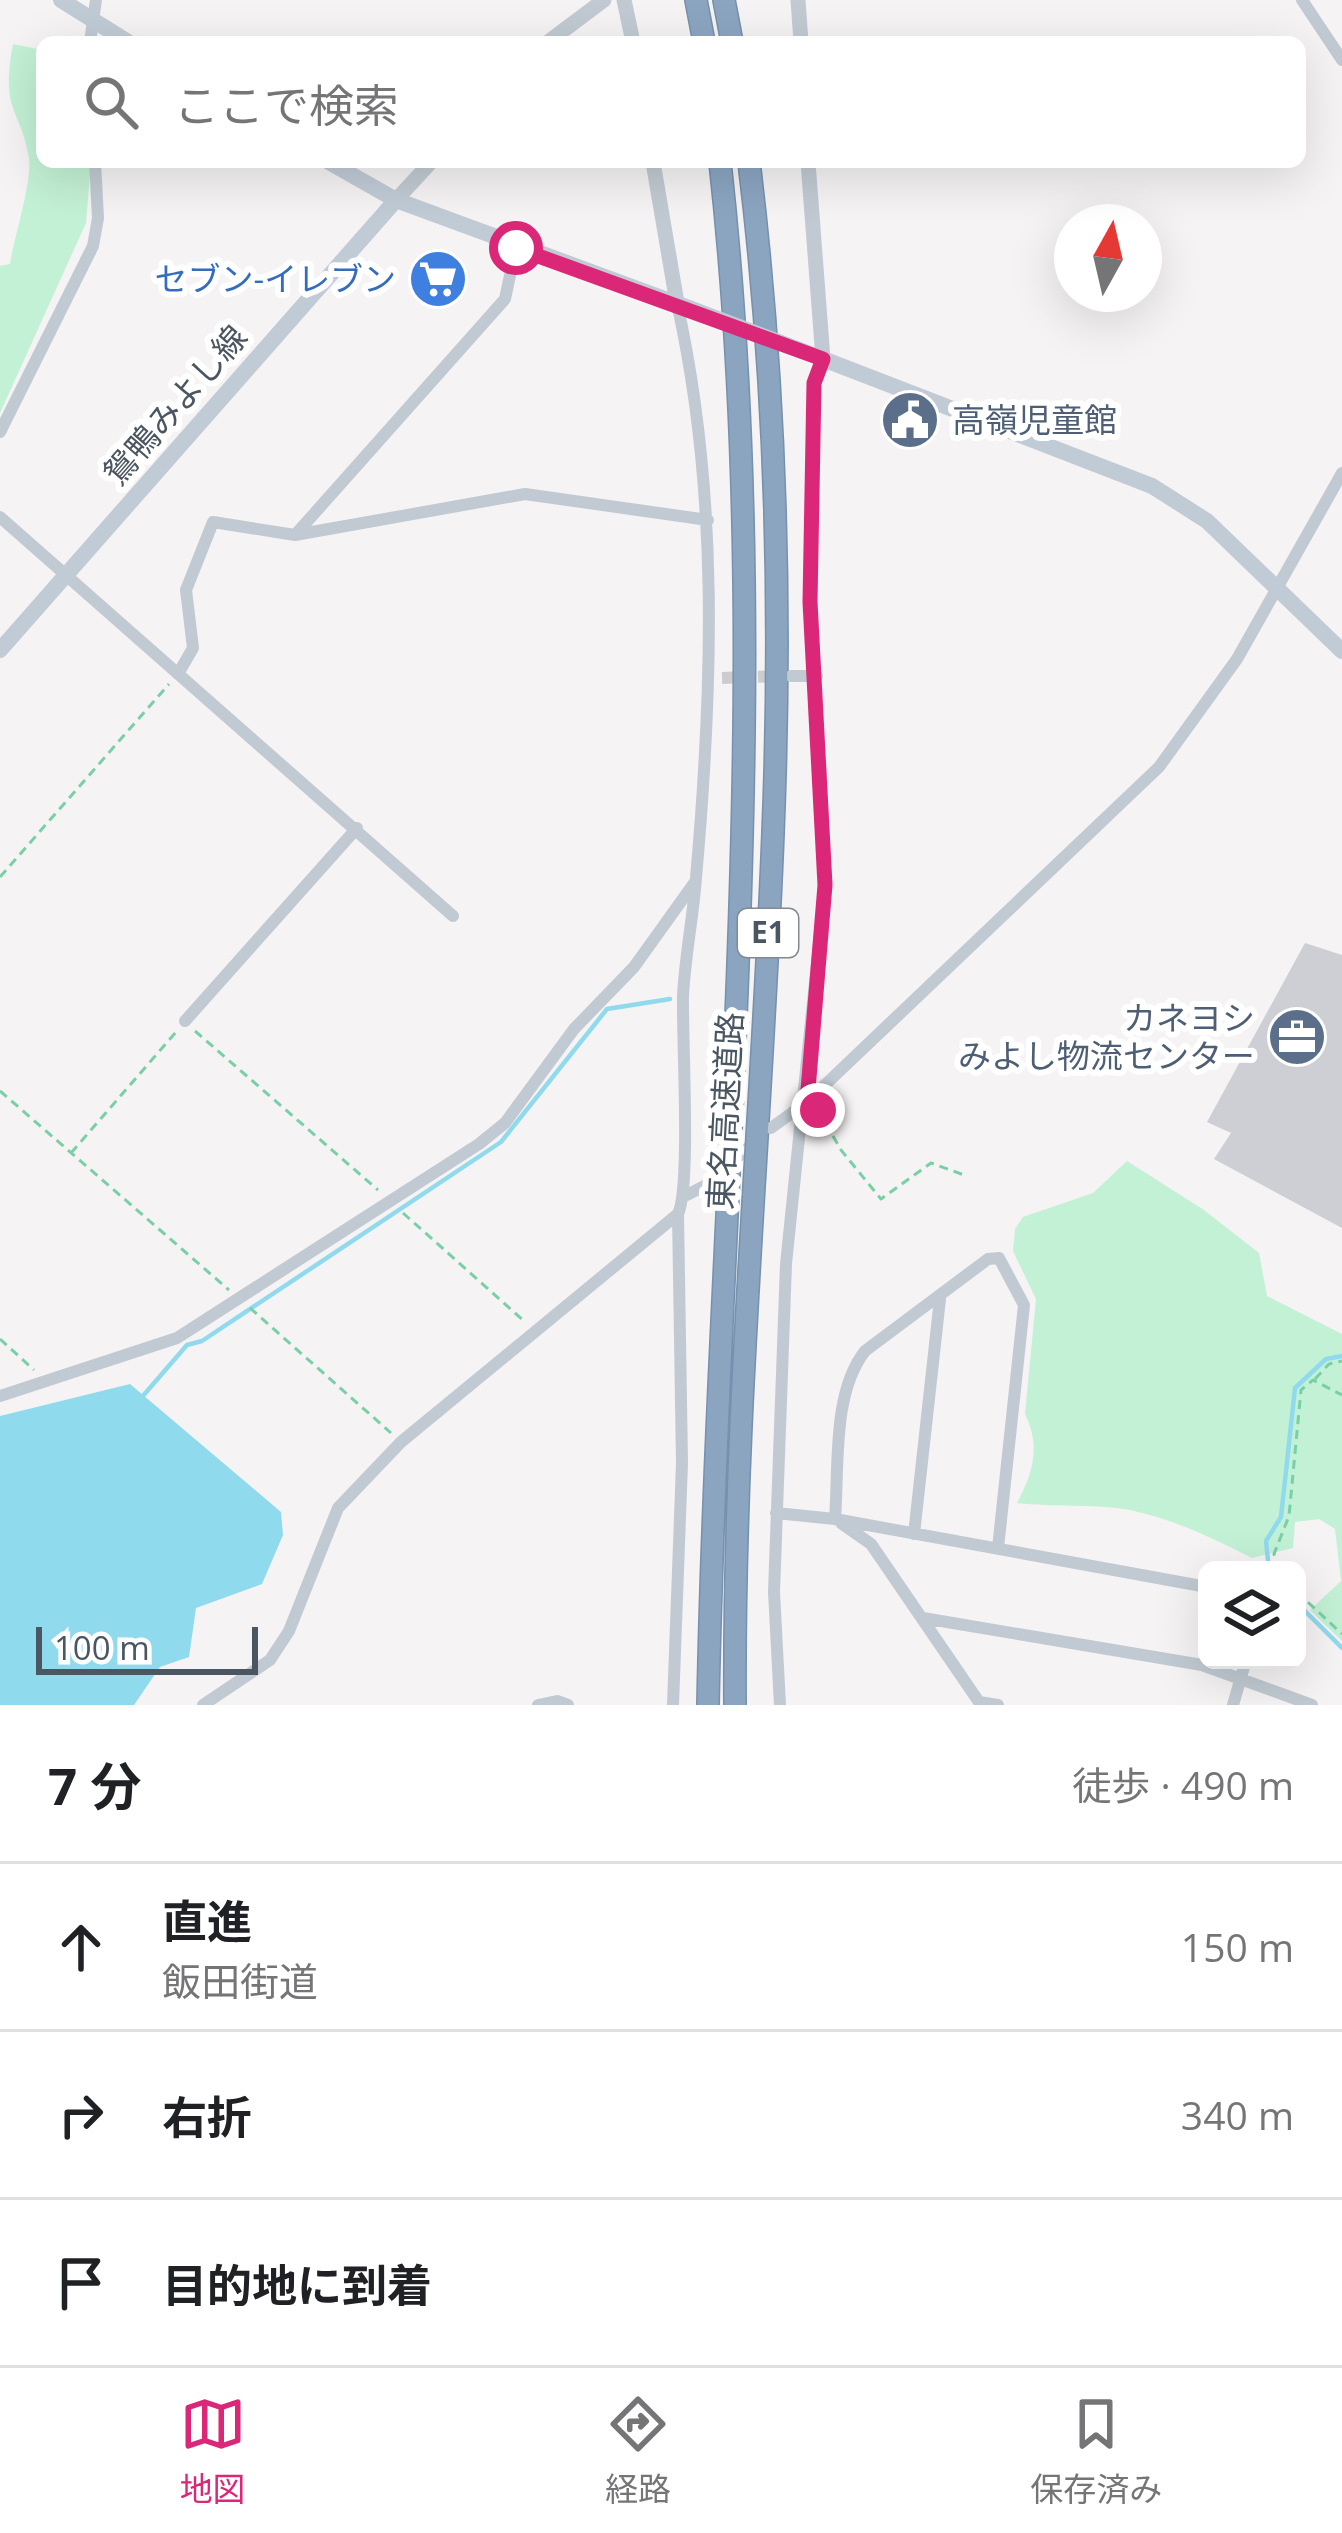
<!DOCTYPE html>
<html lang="ja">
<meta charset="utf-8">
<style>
:root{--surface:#fff;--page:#f6f6f6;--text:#202124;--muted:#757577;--line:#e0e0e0;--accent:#db2777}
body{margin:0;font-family:"Open Sans","Noto Sans JP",sans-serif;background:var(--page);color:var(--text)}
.controls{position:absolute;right:36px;bottom:36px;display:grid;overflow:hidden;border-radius:18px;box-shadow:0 12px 48px #0002}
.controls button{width:108px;height:108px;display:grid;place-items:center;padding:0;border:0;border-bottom:3px solid var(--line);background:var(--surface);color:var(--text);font:60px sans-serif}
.compass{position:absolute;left:1054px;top:204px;width:108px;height:108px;border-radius:50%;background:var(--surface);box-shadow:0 12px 48px #0002;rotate:8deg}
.scale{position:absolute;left:36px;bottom:30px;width:222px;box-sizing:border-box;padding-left:12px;border:6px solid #4a5661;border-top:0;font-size:33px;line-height:42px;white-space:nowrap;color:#4a5661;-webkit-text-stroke:9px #fff;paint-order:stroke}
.stop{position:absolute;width:36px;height:36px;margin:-27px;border:9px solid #db2777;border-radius:50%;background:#fff}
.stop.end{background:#db2777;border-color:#fff;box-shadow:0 3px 12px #0008}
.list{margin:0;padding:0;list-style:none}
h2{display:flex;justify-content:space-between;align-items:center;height:156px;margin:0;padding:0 48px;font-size:51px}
h2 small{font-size:39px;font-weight:400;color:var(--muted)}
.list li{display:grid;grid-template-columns:78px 1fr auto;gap:36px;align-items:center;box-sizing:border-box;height:168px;padding:0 48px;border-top:3px solid var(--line)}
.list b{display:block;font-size:45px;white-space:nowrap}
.list p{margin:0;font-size:39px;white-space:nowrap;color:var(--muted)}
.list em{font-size:39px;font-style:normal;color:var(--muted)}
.icon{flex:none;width:66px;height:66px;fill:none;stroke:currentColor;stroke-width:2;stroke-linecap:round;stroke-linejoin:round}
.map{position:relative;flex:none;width:1342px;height:1705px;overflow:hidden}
.search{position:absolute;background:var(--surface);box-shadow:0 12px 48px #0002;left:36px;right:36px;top:36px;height:132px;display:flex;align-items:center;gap:30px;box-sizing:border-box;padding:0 42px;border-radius:18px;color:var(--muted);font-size:45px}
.sheet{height:660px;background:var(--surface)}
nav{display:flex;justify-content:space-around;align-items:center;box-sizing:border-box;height:168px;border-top:3px solid var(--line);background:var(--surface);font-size:33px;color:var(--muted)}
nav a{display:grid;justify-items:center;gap:6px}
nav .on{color:var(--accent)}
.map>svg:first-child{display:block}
.green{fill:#c3f1d5}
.water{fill:#90daee}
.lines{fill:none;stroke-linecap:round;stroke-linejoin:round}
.stream{stroke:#90daee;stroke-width:4.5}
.building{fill:#cdcfd5}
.minor-tunnel{stroke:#caccce;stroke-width:12;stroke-dasharray:12 6;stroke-linecap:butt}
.motorway-casing{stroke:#7690ad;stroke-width:24}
.path{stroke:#7ad0a6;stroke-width:3;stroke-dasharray:9 6;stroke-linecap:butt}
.minor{stroke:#c1cad2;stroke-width:12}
.tertiary{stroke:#c1cad2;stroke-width:15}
.secondary{stroke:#c1cbd6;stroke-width:16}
.motorway{stroke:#8ba5c1;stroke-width:21}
.secondary-bridge{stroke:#c1cbd6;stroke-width:16}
.route{stroke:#db2777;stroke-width:15}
.labels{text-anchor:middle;stroke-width:12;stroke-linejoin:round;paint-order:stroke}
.shield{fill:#fff;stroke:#808990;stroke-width:3}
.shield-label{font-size:30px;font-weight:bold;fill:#4a5661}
.shop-label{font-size:33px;fill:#366cbe;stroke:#fff;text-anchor:end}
.street-label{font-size:33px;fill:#4a5661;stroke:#fff}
.service-label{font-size:33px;fill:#4e5e75;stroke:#fff;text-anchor:start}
</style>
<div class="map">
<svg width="1342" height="1705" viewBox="0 0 1342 1705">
<rect width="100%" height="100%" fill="#f5f3f3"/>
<path class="green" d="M 13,44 L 42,50 L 42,162 L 91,162 L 86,223 L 0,413 L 0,266 L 10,264 C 14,238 32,183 29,159 C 21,107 0,114 13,44 Z
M 1127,1161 L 1204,1210 L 1259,1253 L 1267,1296 L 1342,1334 L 1342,1641 L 1310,1610 L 1341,1581 L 1335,1529 L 1319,1519 L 1295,1522 L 1293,1548 L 1252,1558 C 1213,1538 1173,1519 1130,1510 C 1100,1504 1052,1507 1017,1503 C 1033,1473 1041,1446 1025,1414 L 1036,1299 L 1013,1251 L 1015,1229 L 1023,1217 L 1093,1193 Z"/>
<path class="water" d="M 130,1384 L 281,1512 L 283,1535 L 262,1584 L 196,1608 L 189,1657 L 160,1667 L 134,1705 L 0,1705 L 0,1416 Z"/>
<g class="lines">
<path class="stream" d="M 142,1397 L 187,1345 L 202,1341 L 501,1142 L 607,1009 L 670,999
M 1269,1570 L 1266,1541 L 1281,1517 L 1295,1388 L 1326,1359 L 1342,1356
M 1297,1603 L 1342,1648"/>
</g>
<path class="building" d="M 1305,943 L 1342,955 L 1342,1228 L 1214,1159 L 1231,1133 L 1207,1122 Z"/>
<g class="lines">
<path class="minor-tunnel" d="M 722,678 L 781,676
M 706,1185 L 755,1142"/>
<defs>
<path id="motorway" d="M 696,0 L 704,42
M 724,0 L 732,42
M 708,1705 C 718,1190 777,676 720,162
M 735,1705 C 733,1414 762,1124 773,833 C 782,610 776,383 749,162"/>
</defs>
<use href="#motorway" class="motorway-casing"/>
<path class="path" d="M 0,877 L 169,684
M 195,1031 L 378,1190
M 0,1091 L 229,1290
M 818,1110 L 841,1150 L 881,1199 L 931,1163 L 964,1175
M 71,1153 L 176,1032
M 403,1213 L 525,1322
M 250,1308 L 391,1433
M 0,1339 L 34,1370
M 1315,1379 L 1329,1364 L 1342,1361
M 1279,1570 L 1274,1554 L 1289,1516 L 1301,1390 L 1313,1380 L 1342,1395
M 1297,1592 L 1342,1634"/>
<path class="minor" d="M 1302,0 L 1342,60
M 90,42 L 96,0
M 0,432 L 93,246 L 98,218 L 95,162
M 0,517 L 453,916
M 296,534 L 505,299 L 516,247
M 178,674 L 193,648 L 186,590 L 213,522 L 295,535 L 525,494 L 708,520
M 791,676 L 817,676
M 185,1021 L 357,828
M 771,1128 L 807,1102 L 1159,767 L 1237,659 L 1342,473
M 687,1195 L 706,1185
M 0,1396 L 177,1338 L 479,1144 L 505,1123 L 574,1029 L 634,967 L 695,882
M 776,1513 L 835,1519 L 1207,1587
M 835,1519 C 839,1467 832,1393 865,1351 L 988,1259 L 999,1258 L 1024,1305 L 998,1548
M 841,1523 L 871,1544 L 981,1705
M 914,1534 L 940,1299
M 923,1618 L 1202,1665 L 1312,1705
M 979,1702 L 998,1705
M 203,1705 L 270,1660 L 289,1631 L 338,1508 L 401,1442 L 678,1214 C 691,1187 682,1039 683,996 C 685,956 693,918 696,878 C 713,685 719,492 677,303
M 538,1705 L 557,1701 L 568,1705
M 673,1705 L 682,1463 L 678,1214
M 780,1705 L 774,1592 L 786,1264 L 825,885 L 810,602 L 814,383 L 823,359
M 1233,1705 L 1246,1660"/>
<path class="tertiary" d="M 624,0 L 633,42
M 798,0 L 801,42
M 548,42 L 604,0
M 653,162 L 677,303
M 808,162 L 823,359
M 396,200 L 431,162"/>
<path class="secondary" d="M 61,0 L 128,42
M 329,162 L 396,200 L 689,308
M 823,359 L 1152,486 L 1207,521 L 1342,651
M 0,650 L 396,200"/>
<use href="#motorway" class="motorway"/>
<path class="secondary-bridge" d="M 689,308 L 823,359"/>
</g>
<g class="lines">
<path class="route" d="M 516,248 L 823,359 L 814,383 L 810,602 L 825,885 L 807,1102 L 818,1110"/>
</g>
<defs>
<symbol id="supermarket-disc" viewBox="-11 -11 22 22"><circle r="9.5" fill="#3f7fe0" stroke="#fff"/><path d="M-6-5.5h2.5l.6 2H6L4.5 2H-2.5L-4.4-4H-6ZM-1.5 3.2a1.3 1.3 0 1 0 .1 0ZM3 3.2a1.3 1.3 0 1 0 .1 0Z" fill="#fff"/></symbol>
<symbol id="civic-disc" viewBox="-11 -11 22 22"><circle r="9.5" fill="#5c6f8a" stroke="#fff"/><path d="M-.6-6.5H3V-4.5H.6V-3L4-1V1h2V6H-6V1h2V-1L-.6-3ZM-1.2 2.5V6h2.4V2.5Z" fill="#fff"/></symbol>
<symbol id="office-disc" viewBox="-11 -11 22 22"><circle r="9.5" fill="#5c6f8a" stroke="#fff"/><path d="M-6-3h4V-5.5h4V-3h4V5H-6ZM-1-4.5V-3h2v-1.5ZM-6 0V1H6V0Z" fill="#fff"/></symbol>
</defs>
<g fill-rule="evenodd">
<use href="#supermarket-disc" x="405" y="246" width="66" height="66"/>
<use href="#civic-disc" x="877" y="387" width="66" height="66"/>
<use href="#office-disc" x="1264" y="1004" width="66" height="66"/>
</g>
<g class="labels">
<rect class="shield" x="738" y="909" width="60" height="48" rx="9"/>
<g class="shield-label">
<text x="768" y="943">E1</text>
</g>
<g class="shop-label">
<text x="396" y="291">セブン-イレブン</text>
</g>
<g class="street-label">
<text transform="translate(175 405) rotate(-49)" y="12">鴛鴨みよし線</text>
<text transform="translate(725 1111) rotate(-87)" y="12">東名高速道路</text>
</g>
<g class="service-label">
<text x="952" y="432">高嶺児童館</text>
<text x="1255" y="1030" text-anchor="end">カネヨシ<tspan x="1255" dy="38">みよし物流センター</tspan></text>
</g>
</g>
</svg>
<div class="controls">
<button><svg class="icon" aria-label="layers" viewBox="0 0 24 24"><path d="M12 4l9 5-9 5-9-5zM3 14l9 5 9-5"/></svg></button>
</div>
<svg class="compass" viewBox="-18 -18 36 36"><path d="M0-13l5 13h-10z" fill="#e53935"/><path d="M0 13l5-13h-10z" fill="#757577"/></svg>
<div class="scale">100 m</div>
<div class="stop" style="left:516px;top:248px"></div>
<div class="stop end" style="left:818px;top:1110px"></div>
<div class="search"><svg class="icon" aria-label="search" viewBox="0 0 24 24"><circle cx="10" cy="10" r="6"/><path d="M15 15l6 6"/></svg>ここで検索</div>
</div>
<section class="sheet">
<h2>7 分<small>徒歩 · 490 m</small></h2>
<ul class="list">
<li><svg class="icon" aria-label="ahead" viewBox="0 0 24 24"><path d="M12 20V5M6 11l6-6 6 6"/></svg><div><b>直進</b><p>飯田街道</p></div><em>150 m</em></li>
<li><svg class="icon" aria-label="right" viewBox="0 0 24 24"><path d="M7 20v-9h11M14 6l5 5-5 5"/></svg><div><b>右折</b></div><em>340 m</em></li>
<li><svg class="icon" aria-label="arrive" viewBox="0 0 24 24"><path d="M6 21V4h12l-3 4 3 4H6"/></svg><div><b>目的地に到着</b></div></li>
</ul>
</section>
<nav>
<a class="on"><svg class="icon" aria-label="map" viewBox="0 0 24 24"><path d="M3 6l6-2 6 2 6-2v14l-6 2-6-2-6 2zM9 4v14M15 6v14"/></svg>地図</a>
<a><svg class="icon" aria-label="directions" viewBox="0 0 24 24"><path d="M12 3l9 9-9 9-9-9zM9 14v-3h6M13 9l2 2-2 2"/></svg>経路</a>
<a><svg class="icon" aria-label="saved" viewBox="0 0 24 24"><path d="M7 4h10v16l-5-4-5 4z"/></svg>保存済み</a>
</nav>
